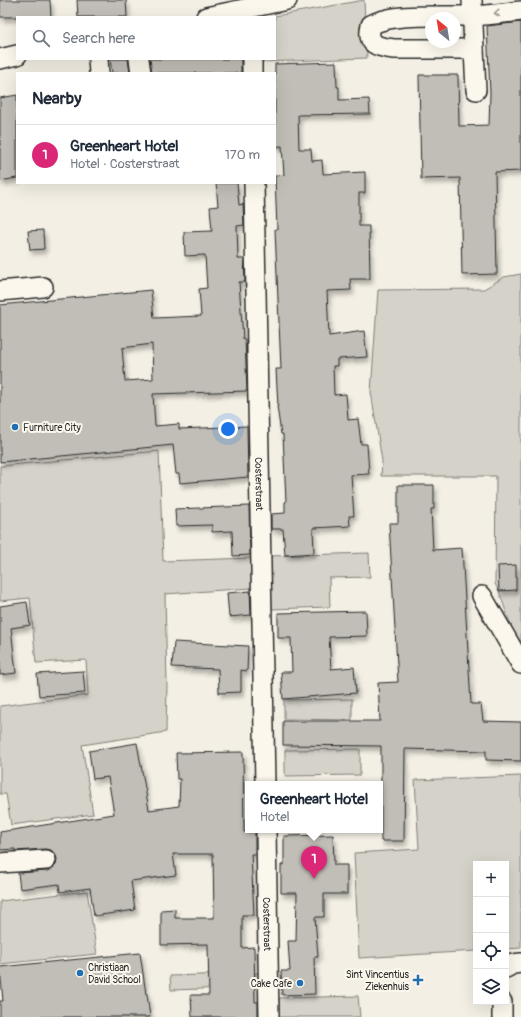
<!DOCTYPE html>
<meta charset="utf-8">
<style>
:root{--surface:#fff;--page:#f6f6f7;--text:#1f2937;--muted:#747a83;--line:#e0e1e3;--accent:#db2777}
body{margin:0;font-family:Pangolin,sans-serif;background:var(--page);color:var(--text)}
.controls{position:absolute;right:12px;bottom:12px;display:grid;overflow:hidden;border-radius:0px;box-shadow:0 4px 16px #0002}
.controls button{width:36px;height:36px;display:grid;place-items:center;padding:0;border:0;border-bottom:1px solid var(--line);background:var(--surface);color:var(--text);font:20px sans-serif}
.compass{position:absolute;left:425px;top:12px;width:36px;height:36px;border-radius:50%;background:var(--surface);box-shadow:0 4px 16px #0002;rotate:330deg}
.you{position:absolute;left:228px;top:429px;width:14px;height:14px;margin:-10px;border:3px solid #fff;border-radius:50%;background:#1a73e8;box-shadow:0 0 0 6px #1a73e833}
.badge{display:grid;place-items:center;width:26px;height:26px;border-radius:50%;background:var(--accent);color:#fff;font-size:13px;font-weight:700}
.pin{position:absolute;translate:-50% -33px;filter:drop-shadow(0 1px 2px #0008)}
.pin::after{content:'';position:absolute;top:21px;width:14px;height:12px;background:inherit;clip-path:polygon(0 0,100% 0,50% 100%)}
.popup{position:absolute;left:245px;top:781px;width:138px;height:52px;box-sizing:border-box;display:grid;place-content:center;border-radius:0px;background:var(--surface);filter:drop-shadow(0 1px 3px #0005);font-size:13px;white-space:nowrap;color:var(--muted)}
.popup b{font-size:15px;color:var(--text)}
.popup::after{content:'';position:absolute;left:50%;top:100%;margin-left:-8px;border:8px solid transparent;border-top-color:var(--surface)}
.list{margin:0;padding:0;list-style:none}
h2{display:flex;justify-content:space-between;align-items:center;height:52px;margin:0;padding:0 16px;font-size:17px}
h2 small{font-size:13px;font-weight:400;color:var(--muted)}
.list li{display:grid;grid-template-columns:26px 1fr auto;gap:12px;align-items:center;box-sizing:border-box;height:60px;padding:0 16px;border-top:1px solid var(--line)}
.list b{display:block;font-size:15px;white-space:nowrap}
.list p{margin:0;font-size:13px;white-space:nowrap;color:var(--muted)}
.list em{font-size:13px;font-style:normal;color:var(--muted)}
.icon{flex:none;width:22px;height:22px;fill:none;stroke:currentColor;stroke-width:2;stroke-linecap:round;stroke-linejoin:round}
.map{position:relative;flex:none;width:521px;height:1017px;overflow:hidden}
.search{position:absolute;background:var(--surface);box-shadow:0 4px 16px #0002;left:16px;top:16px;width:260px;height:44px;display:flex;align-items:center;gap:10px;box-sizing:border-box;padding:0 14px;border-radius:0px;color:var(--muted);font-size:15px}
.panel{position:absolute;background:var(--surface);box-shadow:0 4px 16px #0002;left:16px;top:72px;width:260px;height:112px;border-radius:0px}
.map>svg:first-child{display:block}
.green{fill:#d5d2c9;stroke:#807e7a}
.building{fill:#c0beb6;stroke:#2b2b2b;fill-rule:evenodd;filter:url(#shadow)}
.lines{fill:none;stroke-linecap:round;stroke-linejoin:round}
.minor-casing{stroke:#2b2b2b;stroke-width:22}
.minor{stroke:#fbf7ec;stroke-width:19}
.oneway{stroke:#93918c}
.poi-dot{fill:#1f6fb2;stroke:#fbf7ec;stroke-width:1.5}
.labels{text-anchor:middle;stroke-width:4;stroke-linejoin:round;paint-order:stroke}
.poi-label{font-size:10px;fill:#2b2b2b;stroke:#fbf7ec;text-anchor:start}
.street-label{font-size:10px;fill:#2b2b2b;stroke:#fbf7ec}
</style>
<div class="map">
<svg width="521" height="1017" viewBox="0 0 521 1017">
<defs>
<filter id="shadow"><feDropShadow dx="2.5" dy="4.5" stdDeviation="2" flood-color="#0004"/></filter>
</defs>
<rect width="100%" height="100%" fill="#f3efe4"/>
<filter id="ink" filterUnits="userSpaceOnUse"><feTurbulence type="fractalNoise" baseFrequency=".025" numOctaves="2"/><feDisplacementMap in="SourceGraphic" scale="8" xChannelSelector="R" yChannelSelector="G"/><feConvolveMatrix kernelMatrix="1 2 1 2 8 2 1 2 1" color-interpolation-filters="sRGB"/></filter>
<g filter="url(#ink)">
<path class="green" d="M 364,0 L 367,58 L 263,62 L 263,59 L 275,59 L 275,17 L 274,17 L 275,16 Z
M 521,274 L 521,653 L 518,647 L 499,591 L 495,584 L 496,476 L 381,476 L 382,461 L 371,392 L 378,290 L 484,289 L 504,277 Z
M 159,451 L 163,561 L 251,558 L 252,588 L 165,594 L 167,685 L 166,732 L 82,745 L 93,814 L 11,825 L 6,794 L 0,794 L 0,706 L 88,695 L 86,660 L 36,663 L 30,598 L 0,601 L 0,466 Z
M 369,553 L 370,577 L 329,578 L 330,607 L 272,609 L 270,556 Z
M 352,699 L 352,720 L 284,719 L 284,700 Z
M 360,749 L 360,775 L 285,776 L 285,750 Z
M 521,776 L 521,948 L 506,949 L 506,864 L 476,864 L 476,951 L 359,958 L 354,853 L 419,849 L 415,780 Z
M 87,891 L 97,954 L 0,964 L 0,901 Z
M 260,973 L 260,987 L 171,990 L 170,976 Z
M 358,996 L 360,1017 L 279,1017 L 279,998 Z"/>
<path class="building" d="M 0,0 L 50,0 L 51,17 L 0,17 Z
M 77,0 L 126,0 L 127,17 L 78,17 Z
M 521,22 L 521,171 L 495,172 L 497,274 L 462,275 L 460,178 L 421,179 L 419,75 L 458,75 L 459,126 L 489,125 L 490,93 L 487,26 Z
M 110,59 L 128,59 L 130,73 L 112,73 Z
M 150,59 L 241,59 L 241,73 L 152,73 Z
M 336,62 L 337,87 L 339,87 L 339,100 L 369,99 L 370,114 L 298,115 L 299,149 L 311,149 L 312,161 L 322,160 L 323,174 L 365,172 L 365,193 L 359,193 L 359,226 L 369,226 L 370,279 L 350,279 L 351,290 L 327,291 L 329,336 L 364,331 L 367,357 L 337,359 L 337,366 L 333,366 L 334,395 L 346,394 L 348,420 L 358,419 L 361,444 L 367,444 L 369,474 L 351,475 L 354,516 L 349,516 L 350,526 L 313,528 L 314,553 L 285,555 L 283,529 L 271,529 L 271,514 L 285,513 L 285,502 L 286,502 L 283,434 L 281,434 L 277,406 L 278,406 L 276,369 L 281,369 L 275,229 L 277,229 L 275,176 L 284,175 L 282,146 L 275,147 L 275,64 Z
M 17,95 L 17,178 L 0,181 L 0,98 Z
M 216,183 L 237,183 L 239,205 L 243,204 L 244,225 L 237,226 L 238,259 L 244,259 L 245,282 L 239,282 L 243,339 L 245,339 L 247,391 L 153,394 L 155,426 L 179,424 L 179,429 L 247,426 L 248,477 L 180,483 L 179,474 L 176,474 L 173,445 L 0,462 L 0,305 L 151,290 L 154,318 L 201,316 L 199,289 L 207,288 L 205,255 L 185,256 L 184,232 L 212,231 L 210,207 L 218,206 ZM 152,344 L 153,379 L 125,381 L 122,348 Z
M 43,230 L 44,249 L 30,250 L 28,231 Z
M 398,485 L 434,485 L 434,509 L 431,509 L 433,550 L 462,548 L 471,704 L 481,704 L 483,721 L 521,722 L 521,761 L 486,760 L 486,751 L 405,749 L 404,841 L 381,841 L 381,746 L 283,745 L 283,721 L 380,721 L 378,683 L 398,682 L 389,523 L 398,523 Z
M 249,506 L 250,555 L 233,556 L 232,531 L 212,532 L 212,525 L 176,526 L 175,509 Z
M 516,565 L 516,590 L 499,591 L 498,566 Z
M 250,591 L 251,615 L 229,617 L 227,593 Z
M 27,602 L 30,625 L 11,628 L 16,673 L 0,675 L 0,606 Z
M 366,611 L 367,636 L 329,637 L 331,669 L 354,667 L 356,693 L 283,699 L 281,672 L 292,672 L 291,638 L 278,638 L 278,613 Z
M 174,642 L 248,646 L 247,671 L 241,670 L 241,692 L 219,693 L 218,669 L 172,667 Z
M 83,671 L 85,693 L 39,696 L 37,674 Z
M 137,743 L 149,810 L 179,806 L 180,779 L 177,779 L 176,753 L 243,752 L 244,832 L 255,832 L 255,854 L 251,854 L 254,915 L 242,915 L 242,948 L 254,947 L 255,1002 L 258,1002 L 258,1017 L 192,1017 L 191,995 L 209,995 L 208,944 L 161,945 L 161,910 L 175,909 L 175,918 L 214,918 L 213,854 L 173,854 L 176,875 L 131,881 L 135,910 L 94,916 L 90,888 L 60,892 L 59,884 L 20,889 L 18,873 L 47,871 L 52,869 L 56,865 L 57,859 L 55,854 L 51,850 L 45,849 L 15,851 L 15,849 L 0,850 L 0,832 L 114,814 L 108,777 L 93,779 L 89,751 Z
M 333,835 L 334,865 L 347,865 L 347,894 L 324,894 L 324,917 L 315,917 L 318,957 L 314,957 L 315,994 L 282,995 L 281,971 L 290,971 L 288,941 L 296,941 L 297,893 L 281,893 L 281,865 L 284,865 L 284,836 Z
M 140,953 L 146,994 L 147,994 L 150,1017 L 0,1017 L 0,1001 L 3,1001 L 0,967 Z"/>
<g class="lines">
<defs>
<g id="minor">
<path d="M 472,0 L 474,49 L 394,49 C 377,47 366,45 371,25 C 393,12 445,17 472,16 C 488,15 505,13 521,11"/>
<path d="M 206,17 L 287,0"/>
<path d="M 474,49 L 476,90"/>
<path d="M 0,59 L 17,55"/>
<path d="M 98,59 L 99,73"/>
<path d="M 139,59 L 141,73"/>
<path d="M 252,59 L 252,73"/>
<path id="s1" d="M 254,183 L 265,784"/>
<path d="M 0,291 L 43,287"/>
<path d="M 482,596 L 521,664"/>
<path id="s2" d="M 266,830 L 269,1017"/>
<path d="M 0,863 L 46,860"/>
<path d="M 506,968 L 513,964 L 521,963"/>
<path d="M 502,1002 L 502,1017"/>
</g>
</defs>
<use href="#minor" class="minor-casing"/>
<use href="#minor" class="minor"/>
</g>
<defs><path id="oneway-chevron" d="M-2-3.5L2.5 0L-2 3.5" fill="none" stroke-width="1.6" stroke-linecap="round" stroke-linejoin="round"/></defs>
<use class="oneway" href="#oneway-chevron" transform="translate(497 13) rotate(175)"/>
</g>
<g class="poi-dot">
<circle cx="15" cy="427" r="4"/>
<circle cx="80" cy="973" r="4"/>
<path d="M416 974h4v4h4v4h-4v4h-4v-4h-4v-4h4z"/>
<circle cx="300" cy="983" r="4"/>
</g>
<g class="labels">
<g class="poi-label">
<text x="23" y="431">Furniture City</text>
<text x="88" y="971">Christiaan<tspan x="88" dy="12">David School</tspan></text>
<text x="409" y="978" text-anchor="end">Sint Vincentius<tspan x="409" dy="12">Ziekenhuis</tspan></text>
<text x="292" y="987" text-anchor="end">Cake Cafe</text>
</g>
<g class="street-label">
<text dy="4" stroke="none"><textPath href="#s1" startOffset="301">Costerstraat</textPath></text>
<text dy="4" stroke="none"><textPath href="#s2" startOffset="94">Costerstraat</textPath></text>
</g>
</g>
</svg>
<div class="controls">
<button>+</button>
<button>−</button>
<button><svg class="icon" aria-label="locate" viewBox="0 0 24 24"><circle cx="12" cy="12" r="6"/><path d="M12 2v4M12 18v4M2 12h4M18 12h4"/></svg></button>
<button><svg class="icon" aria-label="layers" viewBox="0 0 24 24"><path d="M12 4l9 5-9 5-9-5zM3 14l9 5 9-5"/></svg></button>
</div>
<svg class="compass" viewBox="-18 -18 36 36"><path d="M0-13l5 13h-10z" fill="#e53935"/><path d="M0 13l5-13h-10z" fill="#747a83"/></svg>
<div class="you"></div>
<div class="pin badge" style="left:314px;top:879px">1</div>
<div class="popup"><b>Greenheart Hotel</b>Hotel</div>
<div class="search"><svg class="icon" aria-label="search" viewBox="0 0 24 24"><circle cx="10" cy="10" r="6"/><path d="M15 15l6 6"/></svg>Search here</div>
<section class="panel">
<h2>Nearby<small></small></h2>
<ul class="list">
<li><span class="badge">1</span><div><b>Greenheart Hotel</b><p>Hotel · Costerstraat</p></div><em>170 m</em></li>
</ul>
</section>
</div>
